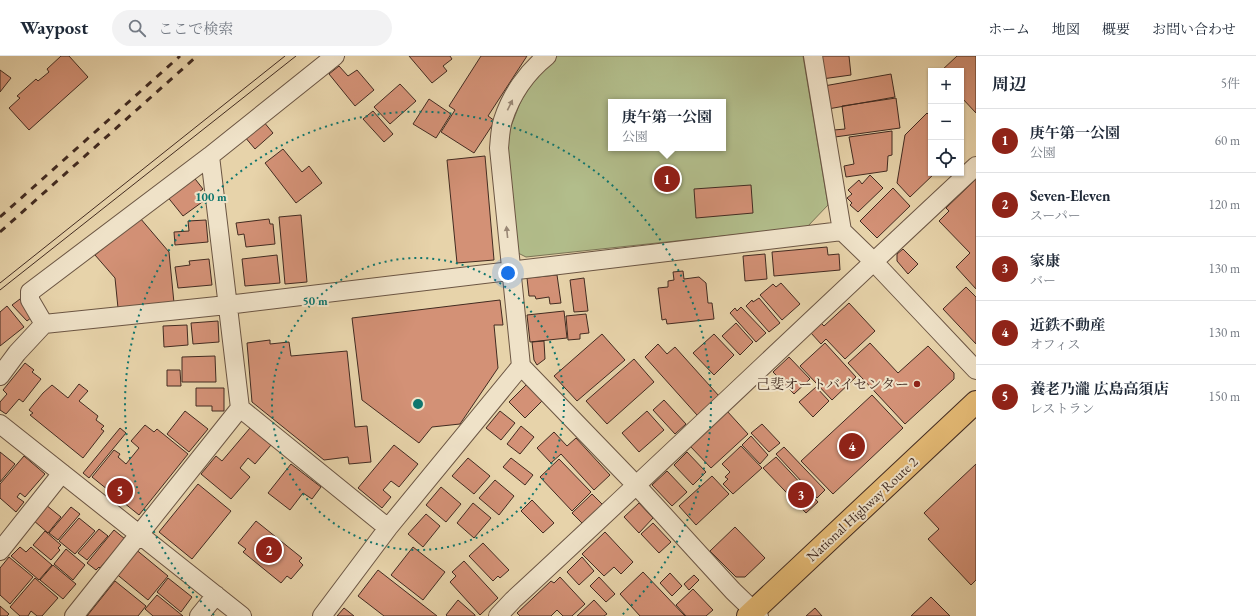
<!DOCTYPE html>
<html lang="ja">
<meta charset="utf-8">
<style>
:root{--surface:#fff;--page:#f2f2f3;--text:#1f2937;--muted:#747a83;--line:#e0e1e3;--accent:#8f2418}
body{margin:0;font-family:"EB Garamond","Noto Serif JP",serif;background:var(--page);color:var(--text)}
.controls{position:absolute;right:12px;top:12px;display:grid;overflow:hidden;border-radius:0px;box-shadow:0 1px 3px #0004}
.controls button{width:36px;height:36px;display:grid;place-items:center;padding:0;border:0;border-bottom:1px solid var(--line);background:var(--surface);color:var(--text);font:20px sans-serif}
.you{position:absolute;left:508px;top:217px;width:14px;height:14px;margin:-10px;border:3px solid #fff;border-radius:50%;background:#1a73e8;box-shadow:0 0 0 6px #1a73e833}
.badge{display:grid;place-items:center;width:26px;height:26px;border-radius:50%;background:var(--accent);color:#fff;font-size:13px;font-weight:700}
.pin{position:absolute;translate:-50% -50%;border:2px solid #fff;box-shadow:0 1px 4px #0006}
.popup{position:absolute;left:608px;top:43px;width:118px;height:52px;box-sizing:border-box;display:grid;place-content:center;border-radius:0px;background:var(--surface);filter:drop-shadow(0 1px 3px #0005);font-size:13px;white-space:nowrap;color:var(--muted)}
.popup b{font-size:15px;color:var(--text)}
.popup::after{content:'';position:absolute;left:50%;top:100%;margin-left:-8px;border:8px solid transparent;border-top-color:var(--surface)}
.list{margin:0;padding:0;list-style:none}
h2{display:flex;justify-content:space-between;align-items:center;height:52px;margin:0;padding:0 16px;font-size:17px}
h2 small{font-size:13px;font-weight:400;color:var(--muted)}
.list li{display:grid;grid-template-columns:26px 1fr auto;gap:12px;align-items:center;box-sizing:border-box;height:64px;padding:0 16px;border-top:1px solid var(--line)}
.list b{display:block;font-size:15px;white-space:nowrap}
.list p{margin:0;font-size:13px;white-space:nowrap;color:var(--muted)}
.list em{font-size:13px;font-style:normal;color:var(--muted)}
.icon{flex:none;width:22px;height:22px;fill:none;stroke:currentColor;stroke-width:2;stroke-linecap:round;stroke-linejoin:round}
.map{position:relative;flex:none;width:976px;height:560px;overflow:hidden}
header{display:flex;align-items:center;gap:24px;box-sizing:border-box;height:56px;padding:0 20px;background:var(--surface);border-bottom:1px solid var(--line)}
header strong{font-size:19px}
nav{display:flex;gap:22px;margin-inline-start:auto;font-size:14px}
.search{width:280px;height:36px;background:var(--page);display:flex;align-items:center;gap:10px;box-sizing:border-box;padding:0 14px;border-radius:22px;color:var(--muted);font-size:15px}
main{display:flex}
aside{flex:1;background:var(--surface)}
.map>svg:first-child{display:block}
.green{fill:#b2bd8b;stroke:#7a7456;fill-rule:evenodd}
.building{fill:#d39176;stroke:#422b21}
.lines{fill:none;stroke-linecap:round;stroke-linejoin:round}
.minor-casing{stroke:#6b5543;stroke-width:20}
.trunk-casing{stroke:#422b21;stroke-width:24}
.minor{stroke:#efe2c8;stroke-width:18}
.trunk{stroke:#e4ba75;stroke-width:22}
.tram{stroke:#422b21;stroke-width:1}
.rail{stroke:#422b21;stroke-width:3;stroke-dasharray:7 7;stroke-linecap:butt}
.oneway{fill:#988674}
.ring{fill:none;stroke:#0f766e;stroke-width:2;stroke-dasharray:2 4}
.poi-dot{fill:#8f2418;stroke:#efe2c8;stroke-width:1.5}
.labels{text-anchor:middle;stroke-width:4;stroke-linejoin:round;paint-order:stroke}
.poi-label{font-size:14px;fill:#422b21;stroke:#efe2c8;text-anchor:end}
.street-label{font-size:14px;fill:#422b21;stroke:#efe2c8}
.centre{fill:#0f766e;stroke:#efe2c8;stroke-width:2}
.ring-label{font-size:12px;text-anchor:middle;font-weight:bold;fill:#0f766e;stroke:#efe2c8;stroke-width:4;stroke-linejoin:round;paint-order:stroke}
</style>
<header>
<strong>Waypost</strong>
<div class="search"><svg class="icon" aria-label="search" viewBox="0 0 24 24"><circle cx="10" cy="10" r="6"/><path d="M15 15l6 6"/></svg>ここで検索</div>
<nav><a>ホーム</a><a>地図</a><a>概要</a><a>お問い合わせ</a></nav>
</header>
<main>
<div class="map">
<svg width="976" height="560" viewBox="0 0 976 560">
<rect width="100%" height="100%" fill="#e7d3aa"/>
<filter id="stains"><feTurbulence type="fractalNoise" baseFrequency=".005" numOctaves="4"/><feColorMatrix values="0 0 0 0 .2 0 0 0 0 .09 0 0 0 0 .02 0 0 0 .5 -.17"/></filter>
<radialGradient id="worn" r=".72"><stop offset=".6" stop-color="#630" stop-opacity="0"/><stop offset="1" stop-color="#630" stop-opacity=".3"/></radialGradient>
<path class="green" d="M 557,0 L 803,0 L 828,149 L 807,171 L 526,201 L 518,197 L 507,97 L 510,73 L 520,47 L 532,26 ZM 611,46 L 723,46 L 723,92 L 611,92 Z"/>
<path class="building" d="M 61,0 L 69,0 L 88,21 L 29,74 L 9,52 L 20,42 L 17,40 L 36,23 L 38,25 L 49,16 L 47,13 Z
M 409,0 L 450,0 L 452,3 L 443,10 L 447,15 L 432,27 Z
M 481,0 L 527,0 L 488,60 L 495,65 L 474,97 L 441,76 L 455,54 L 449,50 Z
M 823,0 L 849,0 L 851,19 L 822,23 L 819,1 Z
M 957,0 L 976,0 L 976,57 L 961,41 L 961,15 L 941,15 Z
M 339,10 L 348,20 L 357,14 L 374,34 L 355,50 L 329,18 Z
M 0,14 L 11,22 L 0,36 Z
M 891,18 L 895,41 L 828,53 L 824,30 Z
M 400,28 L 416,45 L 390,68 L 374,51 Z
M 896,42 L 900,72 L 835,81 L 834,74 L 845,73 L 842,50 Z
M 429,43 L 451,58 L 436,82 L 413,68 Z
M 373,55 L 393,78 L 384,86 L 363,63 Z
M 927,57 L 931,61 L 931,117 L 935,117 L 910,141 L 897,127 L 905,79 Z
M 263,65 L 273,77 L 255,93 L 244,80 Z
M 892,75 L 892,99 L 888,100 L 887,115 L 846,121 L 844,110 L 854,108 L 849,81 Z
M 283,93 L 302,116 L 309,110 L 322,127 L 296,147 L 265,107 Z
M 485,100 L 494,204 L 457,207 L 447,104 Z
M 192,119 L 203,133 L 199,136 L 205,144 L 183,160 L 166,139 Z
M 870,119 L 883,132 L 858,156 L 850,149 L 852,147 L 847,142 L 852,138 L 848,134 L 859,124 L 862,128 Z
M 976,123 L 976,233 L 956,211 L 970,197 L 939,165 L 949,155 L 946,152 Z
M 751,129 L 753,157 L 696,162 L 694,133 Z
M 893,132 L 910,150 L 877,182 L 860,165 Z
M 301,159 L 307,226 L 285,228 L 279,161 Z
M 140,162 L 169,196 L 174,247 L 118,252 L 115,222 L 95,199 Z
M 269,163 L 270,168 L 273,168 L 275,188 L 246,191 L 244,178 L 238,179 L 236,167 Z
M 206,164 L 208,186 L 175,189 L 174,176 L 189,175 L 188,165 Z
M 827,191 L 828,199 L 839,198 L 840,214 L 774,220 L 772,196 Z
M 903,193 L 918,208 L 908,218 L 897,205 L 897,198 Z
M 765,198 L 767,223 L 745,225 L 743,200 Z
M 277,199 L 280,227 L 245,230 L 242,203 Z
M 209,203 L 212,229 L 178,232 L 175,211 L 190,209 L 189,205 Z
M 683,215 L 684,223 L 699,221 L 706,227 L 708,247 L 712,247 L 714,263 L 667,268 L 666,263 L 662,264 L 658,232 L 668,231 L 668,225 L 674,224 L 673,216 Z
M 557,219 L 561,247 L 550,248 L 549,241 L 536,243 L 535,240 L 529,240 L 527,222 Z
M 584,222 L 588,255 L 574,256 L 570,224 Z
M 781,227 L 800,248 L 782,264 L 760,239 L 773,228 L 776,231 Z
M 966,231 L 976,241 L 976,288 L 943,253 Z
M 759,242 L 780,267 L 769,276 L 746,250 L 752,244 L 753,246 Z
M 20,243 L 32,261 L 27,265 L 12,249 Z
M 500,244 L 503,269 L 494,269 L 498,312 L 460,368 L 432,371 L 419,387 L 362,344 L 352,262 Z
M 849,247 L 875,275 L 845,303 L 826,283 L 821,288 L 811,277 L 821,267 L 824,270 Z
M 7,250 L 24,271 L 0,290 L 0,256 Z
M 741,251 L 766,277 L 756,286 L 730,257 L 735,252 L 737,255 Z
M 564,255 L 567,282 L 530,286 L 527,259 Z
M 586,258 L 589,277 L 580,278 L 580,283 L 568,284 L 566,260 Z
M 218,265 L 219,286 L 193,288 L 191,267 Z
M 736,267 L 753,286 L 740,299 L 722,280 Z
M 187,269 L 188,289 L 164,291 L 163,270 Z
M 602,278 L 625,304 L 577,345 L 554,320 Z
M 714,278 L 734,299 L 714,319 L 693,297 Z
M 270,284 L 270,288 L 289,286 L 291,300 L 347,295 L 355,371 L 367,370 L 371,406 L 349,408 L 348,401 L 324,404 L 252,346 L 247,287 Z
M 544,285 L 545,303 L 537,309 L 534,304 L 532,286 Z
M 825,287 L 856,321 L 832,344 L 800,310 Z
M 870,287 L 898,317 L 928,290 L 954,317 L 954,323 L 905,368 L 848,307 Z
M 658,288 L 667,298 L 675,291 L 719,340 L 697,359 L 645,301 Z
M 215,300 L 216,326 L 182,326 L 182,301 Z
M 789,301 L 810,323 L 794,338 L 773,316 Z
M 634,303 L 654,326 L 607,368 L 586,345 Z
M 25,307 L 34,314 L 32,316 L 41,323 L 23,346 L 19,343 L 6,358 L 0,354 L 0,346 L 7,338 L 3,334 Z
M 167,314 L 180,314 L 181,330 L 167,330 Z
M 79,328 L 88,335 L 79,345 L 98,360 L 96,364 L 104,370 L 101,373 L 104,375 L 83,402 L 30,359 L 33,357 L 29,354 L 43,337 L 52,329 L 68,342 Z
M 526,329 L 542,345 L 525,362 L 509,346 Z
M 816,331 L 829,345 L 813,361 L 799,346 Z
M 196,332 L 224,332 L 224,355 L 212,355 L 212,350 L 196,350 Z
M 872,339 L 903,372 L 833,438 L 801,405 Z
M 664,344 L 686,368 L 675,378 L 653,354 Z
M 185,355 L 208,373 L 189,396 L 167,378 Z
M 500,355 L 515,367 L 501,384 L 486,372 Z
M 647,355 L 664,374 L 639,396 L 622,377 Z
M 727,355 L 748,378 L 711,412 L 690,390 Z
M 762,368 L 780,387 L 769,396 L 751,377 Z
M 145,369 L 154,376 L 157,373 L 188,398 L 139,459 L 92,421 L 114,394 L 120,398 L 118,401 L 126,408 L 139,392 L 131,385 Z
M 521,370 L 534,381 L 520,398 L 507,388 Z
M 120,372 L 126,377 L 89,422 L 83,417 Z
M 250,372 L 271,389 L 255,408 L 248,402 L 240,412 L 250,421 L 231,443 L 201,418 L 216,400 L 222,405 Z
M 554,376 L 567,390 L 576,382 L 610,419 L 594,434 L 561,398 L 551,407 L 537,392 Z
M 751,380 L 768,399 L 760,408 L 742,389 Z
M 394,389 L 418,408 L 399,431 L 391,425 L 383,434 L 391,441 L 382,452 L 358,432 Z
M 741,390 L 762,412 L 733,438 L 723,428 L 728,423 L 725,421 L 730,416 L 722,408 Z
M 784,391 L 825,434 L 817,442 L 776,398 Z
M 0,396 L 15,408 L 0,426 Z
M 687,396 L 706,416 L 693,429 L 674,409 Z
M 24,400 L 45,418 L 25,441 L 20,437 L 17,441 L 24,446 L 16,456 L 0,442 L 0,428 Z
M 776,401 L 818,446 L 806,457 L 763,412 Z
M 468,402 L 490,420 L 474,438 L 452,420 Z
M 511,402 L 533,419 L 525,429 L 503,411 Z
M 559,403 L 591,436 L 572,455 L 540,421 Z
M 291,408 L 321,431 L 312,443 L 303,437 L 290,454 L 268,437 Z
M 976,408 L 976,524 L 971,529 L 928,483 L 939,473 L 924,457 Z
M 667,415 L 687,436 L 672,450 L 652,429 Z
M 712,420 L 729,438 L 696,469 L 679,450 Z
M 495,424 L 514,440 L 499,459 L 479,442 Z
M 198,428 L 231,455 L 192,503 L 159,476 Z
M 441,431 L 461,448 L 446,466 L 426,449 Z
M 592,438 L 603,449 L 583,468 L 572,457 Z
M 532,444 L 554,467 L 543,477 L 521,455 Z
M 473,447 L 491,462 L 474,482 L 457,467 Z
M 639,447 L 653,462 L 639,477 L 624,461 Z
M 46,449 L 61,461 L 48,477 L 33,464 Z
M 71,451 L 80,458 L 58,484 L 49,477 Z
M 426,458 L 440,470 L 423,491 L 408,478 Z
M 79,462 L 95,475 L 75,498 L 59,485 Z
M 256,465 L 302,502 L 299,505 L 303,509 L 291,523 L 287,520 L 281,527 L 243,496 L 246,493 L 238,487 Z
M 653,467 L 671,486 L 659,497 L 641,478 Z
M 735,471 L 765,502 L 745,521 L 736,521 L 710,495 Z
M 99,473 L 108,480 L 87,504 L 78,497 Z
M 114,474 L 125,483 L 100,512 L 99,511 L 96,514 L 87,507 Z
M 45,475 L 61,489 L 58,492 L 60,494 L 51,504 L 33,489 Z
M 605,476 L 633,506 L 621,518 L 614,511 L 604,520 L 582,498 Z
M 483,487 L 509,514 L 500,522 L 498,520 L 493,525 L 469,500 Z
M 20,491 L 26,496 L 31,491 L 52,509 L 39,524 L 11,500 Z
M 413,491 L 445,516 L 423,544 L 391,519 Z
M 134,492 L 168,520 L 148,544 L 114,516 Z
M 66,493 L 85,509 L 73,524 L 54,508 Z
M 9,501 L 33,521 L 10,548 L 0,539 L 0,512 Z
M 582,501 L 594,515 L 579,529 L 567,516 Z
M 464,505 L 498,542 L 480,559 L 450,526 L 456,520 L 452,516 Z
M 53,509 L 76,528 L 63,543 L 40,524 Z
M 378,514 L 437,560 L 384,560 L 358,540 Z
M 643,516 L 685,560 L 640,560 L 620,538 Z
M 670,517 L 682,530 L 672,540 L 660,527 Z
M 694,519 L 699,524 L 689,534 L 684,528 Z
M 560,521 L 585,548 L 572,560 L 563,560 L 557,554 L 551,560 L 520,560 L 517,557 L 551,525 L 554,527 Z
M 599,521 L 615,538 L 606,546 L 590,530 Z
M 35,522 L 58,542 L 42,560 L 37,560 L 31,555 L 28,560 L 20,560 L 10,551 Z
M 168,522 L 192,541 L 181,556 L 157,536 Z
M 115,525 L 146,550 L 138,560 L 87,560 Z
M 693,533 L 713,554 L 706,560 L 686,560 L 676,549 Z
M 157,539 L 183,560 L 153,560 L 145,553 Z
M 931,541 L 950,560 L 911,560 Z
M 458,544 L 475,559 L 475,560 L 447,560 L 446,559 Z
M 594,544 L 607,558 L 604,560 L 577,560 Z
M 0,550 L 9,558 L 7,560 L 0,560 Z
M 344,552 L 354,560 L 337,560 Z
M 815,552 L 822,560 L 806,560 Z"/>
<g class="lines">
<defs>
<path id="minor" d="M 547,0 C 527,16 511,39 503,64 C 500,73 500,83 499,92 L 521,310 L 637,430 L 733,535 L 759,560
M 813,0 L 842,175 L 873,205 L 976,314
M 44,268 L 30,244 L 30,236 L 210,100 L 335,0
M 0,320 L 17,297 L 44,268 L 227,249 L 842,175
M 240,352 L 388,472
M 0,368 L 242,560
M 0,495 L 62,417
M 74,560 L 240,352 L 210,100
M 199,560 L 216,539
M 322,560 L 388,472 L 521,310
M 498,560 L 513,544 C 669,400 821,254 976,110"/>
<path id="trunk" d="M 748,560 L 976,346"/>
</defs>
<use href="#minor" class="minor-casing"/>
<use href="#trunk" class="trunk-casing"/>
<use href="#minor" class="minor"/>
<use href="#trunk" class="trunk"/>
<path class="tram" d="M 0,227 L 285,0
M 0,234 L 296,0"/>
<path class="rail" d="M 0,161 L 180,0
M 0,176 L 197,0"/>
</g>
<defs><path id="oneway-solid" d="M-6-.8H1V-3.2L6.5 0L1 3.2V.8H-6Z"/></defs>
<g class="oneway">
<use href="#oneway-solid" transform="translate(510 49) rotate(-64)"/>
<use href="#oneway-solid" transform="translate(507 176) rotate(-96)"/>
</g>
<g class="ring">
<circle cx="418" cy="348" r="146"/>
<path d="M214 559A293 293 0 1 1 622 559"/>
</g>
<circle class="poi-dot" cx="917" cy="328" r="4"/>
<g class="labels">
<g class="poi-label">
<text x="909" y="333">己斐オートバイセンター</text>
</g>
<g class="street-label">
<text transform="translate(862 453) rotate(-43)" y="5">National Highway Route 2</text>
</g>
</g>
<circle cx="418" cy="348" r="6" class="centre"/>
<g class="ring-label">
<text x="211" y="145">100 m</text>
<text x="315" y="249">50 m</text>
</g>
<rect width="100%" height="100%" filter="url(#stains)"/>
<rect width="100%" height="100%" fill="url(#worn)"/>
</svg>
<div class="controls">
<button>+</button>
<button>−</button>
<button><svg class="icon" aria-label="locate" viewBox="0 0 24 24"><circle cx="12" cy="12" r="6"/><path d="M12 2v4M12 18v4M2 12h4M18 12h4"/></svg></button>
</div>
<div class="you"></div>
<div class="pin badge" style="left:667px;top:123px">1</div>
<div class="popup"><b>庚午第一公園</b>公園</div>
<div class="pin badge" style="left:269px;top:494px">2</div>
<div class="pin badge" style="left:801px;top:439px">3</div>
<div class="pin badge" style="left:852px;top:390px">4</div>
<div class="pin badge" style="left:120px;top:435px">5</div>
</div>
<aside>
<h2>周辺<small>5件</small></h2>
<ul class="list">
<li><span class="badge">1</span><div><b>庚午第一公園</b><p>公園</p></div><em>60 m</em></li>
<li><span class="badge">2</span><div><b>Seven-Eleven</b><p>スーパー</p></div><em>120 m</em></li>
<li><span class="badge">3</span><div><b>家康</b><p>バー</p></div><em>130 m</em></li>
<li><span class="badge">4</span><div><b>近鉄不動産</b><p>オフィス</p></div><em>130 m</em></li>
<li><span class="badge">5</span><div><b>養老乃瀧 広島高須店</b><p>レストラン</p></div><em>150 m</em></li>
</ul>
</aside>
</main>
